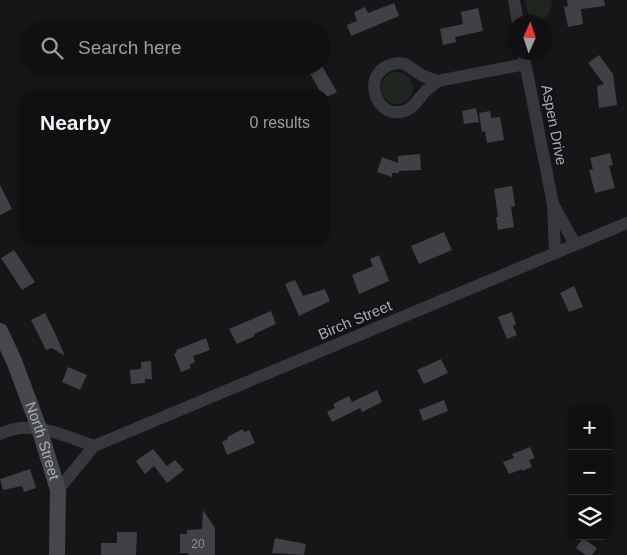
<!DOCTYPE html>
<meta charset="utf-8">
<style>
:root{--surface:#101012;--page:#19191b;--text:#f1f3f6;--muted:#9c9d9f;--line:#303032}
body{margin:0;font-family:Arial,sans-serif;background:var(--page);color:var(--text)}
.controls{position:absolute;right:15px;bottom:15px;display:grid;overflow:hidden;border-radius:10px;box-shadow:0 2px 8px #0003}
.controls button{width:45px;height:45px;display:grid;place-items:center;padding:0;border:0;border-bottom:1px solid var(--line);background:var(--surface);color:var(--text);font:25px sans-serif}
.compass{position:absolute;left:507px;top:15px;width:45px;height:45px;border-radius:50%;background:var(--surface);box-shadow:0 2px 8px #0003;rotate:3deg}
.list{margin:0;padding:0;list-style:none}
h2{display:flex;justify-content:space-between;align-items:center;height:65px;margin:0;padding:0 20px;font-size:21px}
h2 small{font-size:16px;font-weight:400;color:var(--muted)}
.icon{flex:none;width:28px;height:28px;fill:none;stroke:currentColor;stroke-width:2;stroke-linecap:round;stroke-linejoin:round}
.map{position:relative;flex:none;width:627px;height:555px;overflow:hidden}
.search{position:absolute;background:var(--surface);box-shadow:0 2px 8px #0003;left:20px;top:20px;width:310px;height:55px;display:flex;align-items:center;gap:12px;box-sizing:border-box;padding:0 18px;border-radius:28px;color:var(--muted);font-size:19px}
.panel{position:absolute;background:var(--surface);box-shadow:0 2px 8px #0003;left:20px;top:90px;width:310px;height:155px;border-radius:15px}
.map>svg:first-child{display:block}
.green{fill:#1e261f}
.building{fill:#404145}
.lines{fill:none;stroke-linecap:round;stroke-linejoin:round}
.minor{stroke:#37383d;stroke-width:12}
.secondary{stroke:#45474d;stroke-width:16}
.labels{text-anchor:middle;stroke-width:4;stroke-linejoin:round;paint-order:stroke}
.number-label{font-size:12px;fill:#8e929b}
.street-label{font-size:15px;fill:#a8adb8;stroke:#111113}
</style>
<div class="map">
<svg width="627" height="555" viewBox="0 0 627 555">
<rect width="100%" height="100%" fill="#161618"/>
<path class="green" d="M 525,0 L 552,0 C 552,14 543,23 530,22 Z
M381 88a16 16 0 1 1 32 0a16 16 0 1 1-32 0Z"/>
<path class="building" d="M 567,0 L 604,0 L 605,6 L 581,9 L 583,24 L 568,27 L 564,7 L 568,6 Z
M 394,3 L 399,16 L 351,36 L 347,25 L 357,21 L 354,12 L 365,7 L 368,13 Z
M 478,8 L 483,31 L 455,37 L 456,42 L 443,45 L 440,29 L 463,24 L 461,12 Z
M 599,55 L 613,74 L 617,105 L 599,108 L 597,86 L 604,84 L 588,63 Z
M 306,66 L 322,66 L 337,92 L 325,98 L 325,95 L 322,95 Z
M 476,108 L 479,122 L 464,124 L 462,111 Z
M 490,111 L 491,118 L 500,117 L 504,140 L 487,143 L 485,131 L 482,132 L 479,113 Z
M 610,153 L 613,165 L 609,166 L 615,188 L 595,193 L 589,170 L 593,169 L 590,158 Z
M 420,154 L 421,170 L 399,171 L 399,173 L 392,173 L 392,177 L 377,172 L 382,157 L 398,163 L 398,156 Z
M 0,185 L 12,209 L 0,215 Z
M 512,186 L 515,206 L 511,207 L 514,227 L 498,230 L 496,217 L 498,217 L 494,189 Z
M 444,232 L 452,250 L 419,264 L 411,246 Z
M 14,250 L 35,282 L 22,290 L 1,258 Z
M 379,255 L 389,281 L 359,294 L 352,275 L 373,266 L 370,259 Z
M 295,280 L 303,296 L 325,289 L 330,301 L 299,316 L 285,284 Z
M 574,286 L 583,307 L 569,312 L 560,293 Z
M 271,311 L 276,324 L 254,334 L 255,336 L 237,344 L 229,329 Z
M 512,312 L 516,324 L 513,326 L 517,335 L 507,339 L 498,317 Z
M 45,313 L 54,331 L 65,356 L 52,348 L 46,350 L 31,320 Z
M 206,338 L 210,350 L 193,356 L 195,362 L 189,365 L 191,368 L 181,372 L 174,354 L 177,352 L 176,350 Z
M 441,359 L 448,373 L 424,384 L 417,370 Z
M 151,361 L 152,379 L 145,379 L 145,383 L 131,384 L 130,370 L 141,369 L 141,362 Z
M 68,367 L 87,375 L 80,390 L 62,382 Z
M 377,390 L 382,402 L 362,412 L 360,408 L 332,422 L 327,412 L 335,408 L 333,404 L 349,396 L 352,402 Z
M 444,400 L 448,411 L 423,421 L 419,410 Z
M 243,429 L 244,432 L 249,430 L 255,443 L 227,455 L 222,442 L 228,439 L 227,437 Z
M 530,447 L 535,458 L 529,460 L 532,467 L 522,471 L 522,469 L 509,474 L 503,462 L 514,458 L 512,454 Z
M 153,449 L 167,466 L 175,460 L 184,470 L 167,483 L 154,466 L 145,474 L 136,461 Z
M 30,469 L 36,488 L 24,492 L 22,486 L 3,490 L 0,479 Z
M 203,510 L 215,528 L 215,555 L 188,555 L 189,553 L 180,553 L 180,534 L 187,534 L 187,530 L 202,529 Z
M 117,532 L 137,532 L 136,555 L 101,555 L 101,543 L 117,543 Z
M 275,538 L 306,544 L 304,555 L 272,553 Z
M 583,538 L 597,548 L 592,555 L 586,555 L 576,548 Z"/>
<g class="lines">
<path class="minor" d="M 514,0 L 518,22
M 523,52 L 553,204 L 555,253
M 398,63 L 405,64 L 423,76 L 438,81 C 434,84 430,87 426,91 C 419,97 416,106 407,110 C 375,124 357,68 398,63 Z
M 438,81 L 525,64
M 554,206 L 575,244
M 0,434 C 31,418 64,436 94,446 L 627,223
M 58,490 L 94,446"/>
<path class="secondary" id="s1" d="M 0,331 L 14,361 L 39,428 L 58,490 L 57,555"/>
</g>
<g class="labels">
<g class="number-label">
<text x="198" y="548">20</text>
</g>
<g class="street-label">
<text transform="translate(554 125) rotate(79)" y="5">Aspen Drive</text>
<text transform="translate(355 320) rotate(-23)" y="5">Birch Street</text>
<text dy="5" stroke="none"><textPath href="#s1" startOffset="118">North Street</textPath></text>
</g>
</g>
</svg>
<div class="controls">
<button>+</button>
<button>−</button>
<button><svg class="icon" aria-label="layers" viewBox="0 0 24 24"><path d="M12 4l9 5-9 5-9-5zM3 14l9 5 9-5"/></svg></button>
</div>
<svg class="compass" viewBox="-18 -18 36 36"><path d="M0-13l5 13h-10z" fill="#e53935"/><path d="M0 13l5-13h-10z" fill="#9c9d9f"/></svg>
<div class="search"><svg class="icon" aria-label="search" viewBox="0 0 24 24"><circle cx="10" cy="10" r="6"/><path d="M15 15l6 6"/></svg>Search here</div>
<section class="panel">
<h2>Nearby<small>0 results</small></h2>
<ul class="list">
</ul>
</section>
</div>
